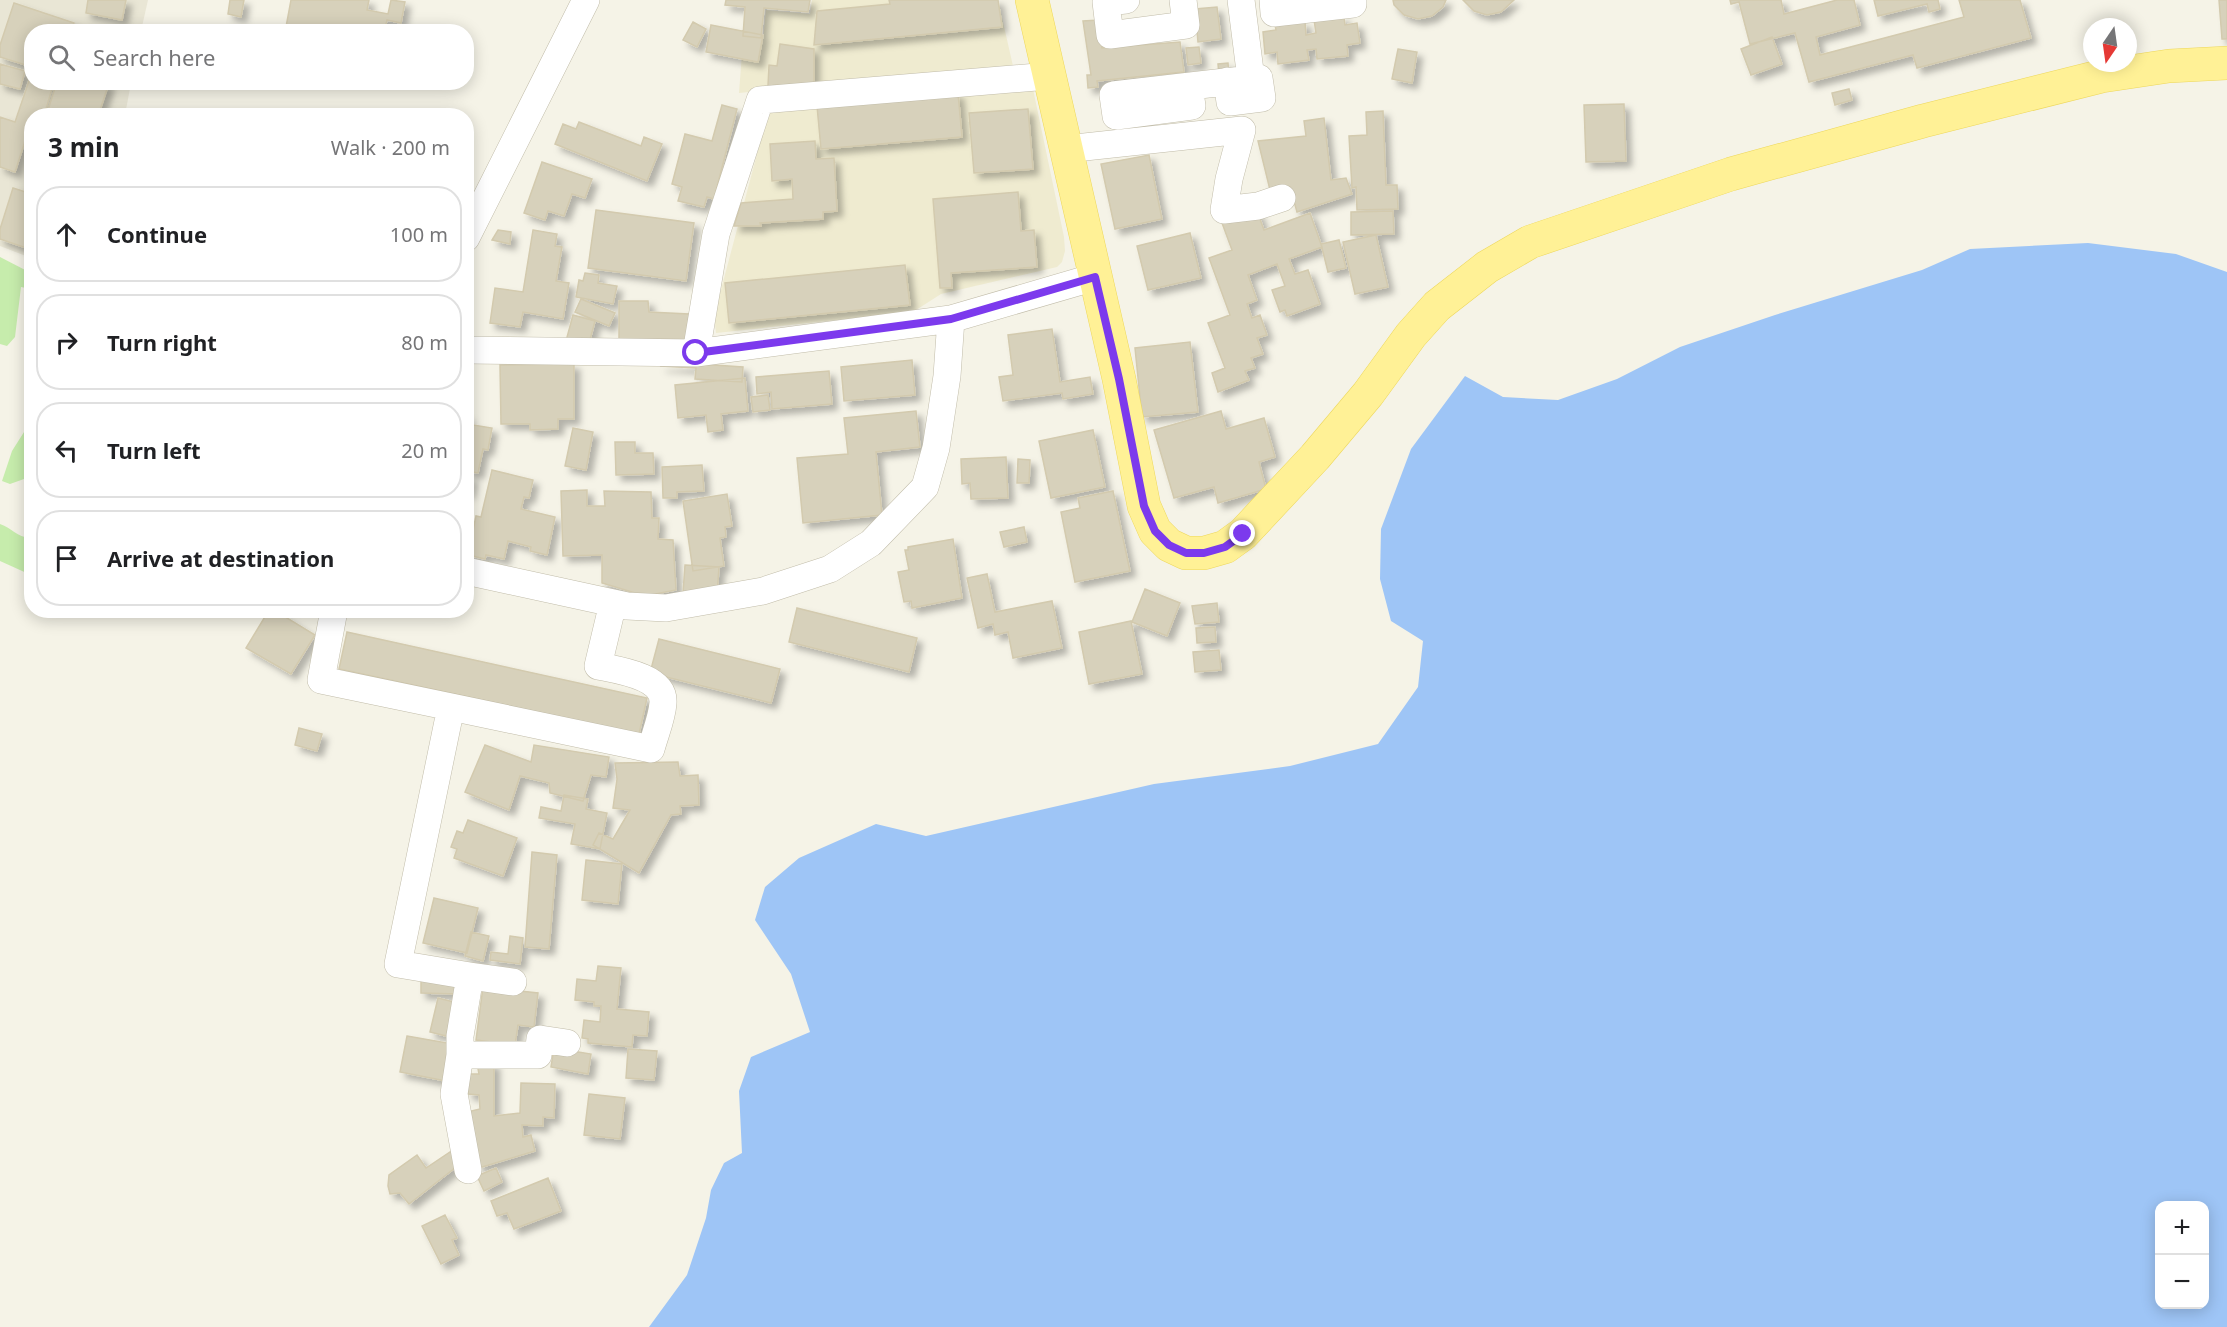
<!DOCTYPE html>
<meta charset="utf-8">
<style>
:root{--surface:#fff;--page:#f6f6f6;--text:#202124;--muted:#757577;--line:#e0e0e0}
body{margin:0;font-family:"Noto Sans",sans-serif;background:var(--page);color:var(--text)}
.controls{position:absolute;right:18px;bottom:18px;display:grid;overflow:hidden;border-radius:12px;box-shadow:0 3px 15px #0003}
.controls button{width:54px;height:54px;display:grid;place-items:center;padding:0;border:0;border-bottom:2px solid var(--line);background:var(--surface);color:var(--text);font:30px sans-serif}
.compass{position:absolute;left:2083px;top:18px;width:54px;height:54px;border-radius:50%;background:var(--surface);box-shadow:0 3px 15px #0003;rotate:193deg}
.stop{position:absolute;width:18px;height:18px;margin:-14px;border:4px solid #7c3aed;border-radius:50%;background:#fff}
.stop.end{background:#7c3aed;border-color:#fff;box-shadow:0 2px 6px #0008}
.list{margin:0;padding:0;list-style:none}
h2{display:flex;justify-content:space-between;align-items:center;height:78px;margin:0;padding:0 24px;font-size:26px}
h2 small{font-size:20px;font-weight:400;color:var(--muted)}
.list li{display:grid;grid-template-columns:39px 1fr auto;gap:18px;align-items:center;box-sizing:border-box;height:96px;margin:0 12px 12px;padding:0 12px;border:2px solid var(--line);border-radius:24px}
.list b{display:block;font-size:22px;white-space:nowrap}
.list em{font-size:20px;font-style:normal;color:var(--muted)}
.icon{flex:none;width:33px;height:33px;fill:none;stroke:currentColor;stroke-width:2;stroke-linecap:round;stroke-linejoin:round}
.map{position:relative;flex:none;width:2227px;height:1327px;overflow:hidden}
.search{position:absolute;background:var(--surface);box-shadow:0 3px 15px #0003;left:24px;top:24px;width:450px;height:66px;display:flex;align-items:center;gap:15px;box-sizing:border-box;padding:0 21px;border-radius:24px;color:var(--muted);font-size:22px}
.panel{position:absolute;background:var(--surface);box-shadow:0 3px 15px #0003;left:24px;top:108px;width:450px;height:510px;border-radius:24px}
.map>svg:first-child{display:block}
.residential{fill:#e9e6d5}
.education{fill:#efebd0}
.green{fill:#c6ecac}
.water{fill:#9ec5f6;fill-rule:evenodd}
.building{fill:#d7d1bb;stroke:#d3caae;stroke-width:1.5;filter:url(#shadow)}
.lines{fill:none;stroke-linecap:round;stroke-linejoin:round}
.minor-casing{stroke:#c1bca9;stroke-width:28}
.primary-casing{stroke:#edd75c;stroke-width:34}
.minor{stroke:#fff;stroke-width:27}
.primary{stroke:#fff196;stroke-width:33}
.route{stroke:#7c3aed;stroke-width:8}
</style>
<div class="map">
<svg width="2227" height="1327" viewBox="0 0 2227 1327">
<defs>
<filter id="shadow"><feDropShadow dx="5.5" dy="5.5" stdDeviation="3" flood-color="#0004"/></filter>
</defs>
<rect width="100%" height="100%" fill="#f5f3e7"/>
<path class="residential" d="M 0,0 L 148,0 L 141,31 L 32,32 L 32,82 L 131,83 L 125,115 L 32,116 L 31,258 L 0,246 Z"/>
<path class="education" d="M 812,0 L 998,0 L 1013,66 L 739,93 L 743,40 L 763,40 L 766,10 L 810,14 Z
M 1033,89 L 1064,237 L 1065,251 L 1062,262 L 1057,267 L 941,294 L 913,312 L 716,333 L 714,316 L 769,109 Z"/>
<path class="green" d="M 0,257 L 31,273 L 31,289 L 21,287 L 15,337 L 7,346 L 0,344 Z
M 31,421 L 31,474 L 24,479 L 10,484 L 2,481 L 12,451 Z
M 0,524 C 12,528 17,537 30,538 L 31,537 L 31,575 L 0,561 Z"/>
<path class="water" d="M 2088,243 L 2176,254 L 2227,272 L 2227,1327 L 649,1327 L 687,1275 L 706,1218 L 711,1190 L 724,1163 L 742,1153 L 739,1091 L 751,1057 L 810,1032 L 791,974 L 755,920 L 765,887 L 799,858 L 876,824 L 926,836 L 1154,784 L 1290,766 L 1378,744 L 1418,687 L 1423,641 L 1391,621 L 1380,579 L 1381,529 L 1411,449 L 1465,376 L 1503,397 L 1558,400 L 1617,379 L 1680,347 L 1775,315 L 1922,270 L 1970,249 ZM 2160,1206 L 2204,1206 L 2204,1304 L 2160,1304 Z"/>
<path class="building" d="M 88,0 L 126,0 L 122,20 L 86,13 Z
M 230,0 L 244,0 L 241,17 L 228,14 Z
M 291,0 L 369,0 L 367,10 L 388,14 L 391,0 L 405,2 L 401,23 L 387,20 L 384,32 L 308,32 L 286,27 Z
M 726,0 L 810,0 L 808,12 L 764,8 L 761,38 L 743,36 L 745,7 L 725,5 Z
M 889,0 L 998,0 L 1002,27 L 814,45 L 817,11 L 890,4 Z
M 1393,0 L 1446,0 L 1443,7 L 1432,16 L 1418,19 L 1404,15 L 1394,5 Z
M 1463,0 L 1514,0 L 1501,12 L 1487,15 L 1474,11 Z
M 1730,0 L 1781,0 L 1784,14 L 1837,0 L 1854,0 L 1860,25 L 1816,37 L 1820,55 L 1964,17 L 1959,0 L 2020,0 L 2031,38 L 1917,68 L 1913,55 L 1809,82 L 1795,33 L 1750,44 L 1739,2 L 1731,4 Z
M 1874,0 L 1938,0 L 1940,9 L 1929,12 L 1927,4 L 1878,16 Z
M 2219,0 L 2227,0 L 2227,39 L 2222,39 Z
M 14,3 L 74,23 L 71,32 L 32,32 L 32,67 L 0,57 L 0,45 Z
M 1217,7 L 1221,39 L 1198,42 L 1195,9 Z
M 1344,17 L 1345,25 L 1357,23 L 1360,43 L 1347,45 L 1348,56 L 1317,59 L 1316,49 L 1307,50 L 1309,60 L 1278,64 L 1277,52 L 1265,54 L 1263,32 L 1276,30 L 1275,25 L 1305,22 L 1306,35 L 1316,33 L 1314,20 Z
M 1099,20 L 1102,48 L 1180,42 L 1184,72 L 1097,81 L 1098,87 L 1088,88 L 1087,75 L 1091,75 L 1083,21 Z
M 693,22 L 706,29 L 697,47 L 683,40 Z
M 711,25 L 763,35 L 758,62 L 706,52 Z
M 1772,37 L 1782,64 L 1751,75 L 1741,49 Z
M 780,44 L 814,49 L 814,83 L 768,86 L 769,65 L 777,66 Z
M 1199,47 L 1201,63 L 1188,65 L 1186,48 Z
M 1398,49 L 1417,52 L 1412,83 L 1392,79 Z
M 1228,63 L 1229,75 L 1219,76 L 1218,64 Z
M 0,64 L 25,71 L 20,89 L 0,84 Z
M 32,72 L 32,82 L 54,82 L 44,116 L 32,116 L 32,137 L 27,135 L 15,172 L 0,167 L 0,117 L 15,122 Z
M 57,82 L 109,83 L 98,116 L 46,116 Z
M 1849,89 L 1852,100 L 1835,105 L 1832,93 Z
M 958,93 L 962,137 L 821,149 L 817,106 Z
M 1624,104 L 1626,161 L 1586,162 L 1584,105 Z
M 722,105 L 737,109 L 714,199 L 707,197 L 704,207 L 678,201 L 682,187 L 672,184 L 685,134 L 712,141 Z
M 1028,109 L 1033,169 L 974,173 L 969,113 Z
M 1383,111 L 1386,185 L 1397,185 L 1398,209 L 1357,210 L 1356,187 L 1352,188 L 1349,136 L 1367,135 L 1366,112 Z
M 1324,118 L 1331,180 L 1346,178 L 1352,194 L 1297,212 L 1290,187 L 1270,190 L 1258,141 L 1306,136 L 1304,121 Z
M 579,122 L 641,146 L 644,137 L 662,144 L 647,181 L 555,144 L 563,124 L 576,129 Z
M 815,141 L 816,159 L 834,158 L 837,211 L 823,212 L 823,219 L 760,223 L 761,226 L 734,226 L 741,203 L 793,199 L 792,179 L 772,181 L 770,144 Z
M 1149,155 L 1162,219 L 1115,229 L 1101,164 Z
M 542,162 L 592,179 L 585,198 L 572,194 L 564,216 L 548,211 L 545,220 L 524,213 Z
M 13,188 L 32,194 L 32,250 L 0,239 L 0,229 Z
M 1018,192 L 1021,231 L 1034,230 L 1037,267 L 951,273 L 952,288 L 940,288 L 933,199 Z
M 596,210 L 694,223 L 686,281 L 588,268 Z
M 1257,211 L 1264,230 L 1310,213 L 1322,247 L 1289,259 L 1295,274 L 1308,270 L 1320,304 L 1287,316 L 1285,310 L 1280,312 L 1272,290 L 1285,286 L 1277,264 L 1248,275 L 1257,300 L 1247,304 L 1252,318 L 1260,315 L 1267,335 L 1257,338 L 1263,354 L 1251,358 L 1255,368 L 1245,371 L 1249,380 L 1218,392 L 1212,373 L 1225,368 L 1208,323 L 1230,315 L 1209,258 L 1232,250 L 1222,223 Z
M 1393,211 L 1394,234 L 1351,235 L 1351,212 Z
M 498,230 L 511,232 L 510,244 L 492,240 Z
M 533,230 L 557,234 L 555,246 L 562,247 L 556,281 L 569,283 L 563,319 L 523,312 L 520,327 L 490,323 L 495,288 L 523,292 Z
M 1190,233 L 1201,278 L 1148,290 L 1137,246 Z
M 1376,235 L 1388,287 L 1355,294 L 1343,242 Z
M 1339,240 L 1346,268 L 1328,272 L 1321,244 Z
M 905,265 L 910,305 L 729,323 L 725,283 Z
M 585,273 L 599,275 L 598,283 L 617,286 L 613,304 L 576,297 L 579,280 L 583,281 Z
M 581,299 L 615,313 L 609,326 L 575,312 Z
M 619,301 L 648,301 L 649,312 L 689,314 L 686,345 L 619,345 Z
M 573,315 L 595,321 L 588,347 L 566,341 Z
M 1052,329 L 1060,382 L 1090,377 L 1093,394 L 1063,399 L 1062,393 L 1003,401 L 999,377 L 1013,375 L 1008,335 Z
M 1190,342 L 1198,412 L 1142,417 L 1135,348 Z
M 912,360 L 915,395 L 844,401 L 841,367 Z
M 574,364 L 574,419 L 558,419 L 558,429 L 530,430 L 530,424 L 501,424 L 500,365 Z
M 699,364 L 743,367 L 742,382 L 695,379 L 696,368 L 660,366 Z
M 829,371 L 832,404 L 772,409 L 771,392 L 757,394 L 756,377 Z
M 745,378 L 748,411 L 721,414 L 723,430 L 708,432 L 706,415 L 678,418 L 675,385 Z
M 768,395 L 770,410 L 753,412 L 751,397 Z
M 916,411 L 920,447 L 876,452 L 882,515 L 803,523 L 797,458 L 848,454 L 844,418 Z
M 1221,411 L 1226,429 L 1264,418 L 1275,457 L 1259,462 L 1266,489 L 1218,503 L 1214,487 L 1174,498 L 1154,430 Z
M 466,416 L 469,416 L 467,424 L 492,428 L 488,450 L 483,449 L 478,473 L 466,471 Z
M 573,428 L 593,432 L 586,470 L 565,466 Z
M 1093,430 L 1105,487 L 1051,498 L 1039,441 Z
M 615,442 L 635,442 L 635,453 L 653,453 L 654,474 L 616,475 Z
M 1006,457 L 1008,498 L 971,499 L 970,483 L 962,484 L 961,459 Z
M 1018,459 L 1030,460 L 1029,483 L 1017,483 Z
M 702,465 L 704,491 L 677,492 L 677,498 L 663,498 L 662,467 Z
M 492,470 L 533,480 L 529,498 L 524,497 L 521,509 L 555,517 L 547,555 L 530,551 L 531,547 L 508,541 L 504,559 L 486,555 L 485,559 L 468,555 L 476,516 L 481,517 Z
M 466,476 L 472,477 L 469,493 L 466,493 Z
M 587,490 L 587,506 L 605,506 L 604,491 L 651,492 L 652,518 L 659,518 L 658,539 L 673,540 L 676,590 L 645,596 L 602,583 L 602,555 L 563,556 L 561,491 Z
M 1113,491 L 1130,571 L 1075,582 L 1061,512 L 1080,508 L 1078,498 Z
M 727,494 L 732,526 L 725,527 L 726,537 L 720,538 L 724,566 L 693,571 L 683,501 Z
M 1024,527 L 1027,542 L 1004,547 L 1000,532 Z
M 953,539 L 962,598 L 912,608 L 911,601 L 904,602 L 898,572 L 909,570 L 905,550 L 908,550 L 908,547 Z
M 685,565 L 719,567 L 717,595 L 683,593 Z
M 987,574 L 995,612 L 1052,601 L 1062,648 L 1013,658 L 1008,632 L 995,635 L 993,624 L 978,628 L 967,578 Z
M 1145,589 L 1180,603 L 1167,636 L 1132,622 Z
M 1217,603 L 1219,622 L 1195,624 L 1192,606 Z
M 797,608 L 917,638 L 909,672 L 789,642 Z
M 269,610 L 274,610 L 315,635 L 291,674 L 246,648 Z
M 1131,621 L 1142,674 L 1089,684 L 1079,632 Z
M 1215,627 L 1216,642 L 1197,643 L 1196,628 Z
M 347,632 L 647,698 L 639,734 L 339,669 Z
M 659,639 L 780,669 L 771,703 L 650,673 Z
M 1219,650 L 1221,670 L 1195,672 L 1193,652 Z
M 299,728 L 322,734 L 317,751 L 295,745 Z
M 485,745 L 531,762 L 534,745 L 609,757 L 606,777 L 591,775 L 583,801 L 550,793 L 549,783 L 520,776 L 509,810 L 465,792 Z
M 678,762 L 680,776 L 698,775 L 699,805 L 680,806 L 681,814 L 671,815 L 639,873 L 593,845 L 599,833 L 613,839 L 630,810 L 613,808 L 617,779 L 615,763 Z
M 564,795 L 588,799 L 586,809 L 607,813 L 600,849 L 571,844 L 575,824 L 539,818 L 541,807 L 561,811 Z
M 468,820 L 517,838 L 503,876 L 454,858 L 457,849 L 451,847 L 457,831 L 463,833 Z
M 532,852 L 557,855 L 549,949 L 525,947 Z
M 586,860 L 622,864 L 618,904 L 582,900 Z
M 434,898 L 478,908 L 467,953 L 423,943 Z
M 471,932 L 489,936 L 483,961 L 465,956 Z
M 510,936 L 523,938 L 520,964 L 490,960 L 491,952 L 508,954 Z
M 598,966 L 621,968 L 617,1009 L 649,1012 L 647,1036 L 633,1035 L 632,1047 L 588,1043 L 588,1039 L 582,1038 L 584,1020 L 600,1022 L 601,1006 L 594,1006 L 594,1002 L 575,1000 L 577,979 L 596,981 Z
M 421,980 L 458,981 L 457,994 L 421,993 Z
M 483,987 L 538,993 L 534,1027 L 518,1025 L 515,1045 L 476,1040 Z
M 438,998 L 454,1002 L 446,1036 L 430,1032 Z
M 407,1036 L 453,1044 L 446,1081 L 400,1072 Z
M 554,1048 L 591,1054 L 588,1074 L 551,1067 Z
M 628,1049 L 657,1051 L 654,1080 L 626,1078 Z
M 477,1063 L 494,1063 L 494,1116 L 520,1113 L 521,1083 L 555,1084 L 554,1118 L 543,1117 L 543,1126 L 522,1125 L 523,1137 L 531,1135 L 535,1151 L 479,1168 L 463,1113 L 480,1109 L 479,1095 L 468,1094 L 467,1074 L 479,1074 Z
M 589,1094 L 625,1098 L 620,1139 L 584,1135 Z
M 456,1148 L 460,1164 L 409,1204 L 400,1193 L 390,1194 L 388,1186 L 389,1175 L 417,1155 L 426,1168 Z
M 496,1168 L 502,1182 L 484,1191 L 477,1176 Z
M 548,1178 L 561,1211 L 514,1229 L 507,1213 L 497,1216 L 491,1201 Z
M 445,1215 L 457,1238 L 452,1240 L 459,1255 L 441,1264 L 422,1226 Z"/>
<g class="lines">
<defs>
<path id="minor" d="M 1126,0 L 1106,2 L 1110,35 L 1186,25 L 1183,0
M 1273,0 L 1274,13 L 1353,4 L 1353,0
M 1227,81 L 1230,102 L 1262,98 L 1259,78 L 1251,79
M 1189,86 L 1192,106 L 1116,116 L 1113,95 L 1251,79 L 1241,0
M 1066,149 L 1242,130 L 1229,179 L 1224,210 L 1258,206 L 1282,198
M 466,238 L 586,0
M 466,350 L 696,353 L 951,319
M 696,353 L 716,234 L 760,100 L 1049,76
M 466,571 L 627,606 L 666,608 L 763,591 L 830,569 L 871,543 L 925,487 L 936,448 L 947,376 L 951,319 L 1095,277
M 334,610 L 321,680 L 451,707 L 398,964 L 470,976 L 460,1036 L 460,1055 L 538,1055 L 540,1039 L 567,1043
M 451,707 L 651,749 C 655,734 662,718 663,703 C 665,676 617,670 598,666 L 613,603
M 470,976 L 513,982
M 460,1055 L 454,1094 L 468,1170"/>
<path id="primary" d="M 1032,0 L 1119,379 L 1144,506 L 1155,531 L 1169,545 L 1186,553 L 1204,553 L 1225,547 L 1243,534 L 1315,457 L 1368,394 L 1411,335 L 1437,306 L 1487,267 L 1530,242 L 1731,174 L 1923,121 L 2102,76 L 2169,66 L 2227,63"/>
</defs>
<use href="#minor" class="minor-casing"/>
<use href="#primary" class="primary-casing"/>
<use href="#minor" class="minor"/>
<use href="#primary" class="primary"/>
</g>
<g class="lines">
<path class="route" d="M 696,353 L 951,319 L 1095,277 L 1119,379 L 1144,506 L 1155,531 L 1169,545 L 1186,553 L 1204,553 L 1225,547 L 1243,534"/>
</g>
</svg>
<div class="controls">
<button>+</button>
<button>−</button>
</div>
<svg class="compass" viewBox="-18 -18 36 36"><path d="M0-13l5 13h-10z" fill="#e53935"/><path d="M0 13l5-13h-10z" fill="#757577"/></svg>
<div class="stop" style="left:696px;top:353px"></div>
<div class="stop end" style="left:1243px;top:534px"></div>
<div class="search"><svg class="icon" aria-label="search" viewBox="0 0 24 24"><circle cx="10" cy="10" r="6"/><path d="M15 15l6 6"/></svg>Search here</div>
<section class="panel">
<h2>3 min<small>Walk · 200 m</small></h2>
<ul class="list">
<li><svg class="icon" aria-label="ahead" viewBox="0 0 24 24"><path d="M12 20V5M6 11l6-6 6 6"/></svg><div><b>Continue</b></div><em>100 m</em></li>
<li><svg class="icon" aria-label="right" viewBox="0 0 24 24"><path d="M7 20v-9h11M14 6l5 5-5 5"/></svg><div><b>Turn right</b></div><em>80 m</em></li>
<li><svg class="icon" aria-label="left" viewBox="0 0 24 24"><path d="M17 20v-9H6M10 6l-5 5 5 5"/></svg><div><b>Turn left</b></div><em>20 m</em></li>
<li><svg class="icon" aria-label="arrive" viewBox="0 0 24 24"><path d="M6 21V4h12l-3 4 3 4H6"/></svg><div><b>Arrive at destination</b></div></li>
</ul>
</section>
</div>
